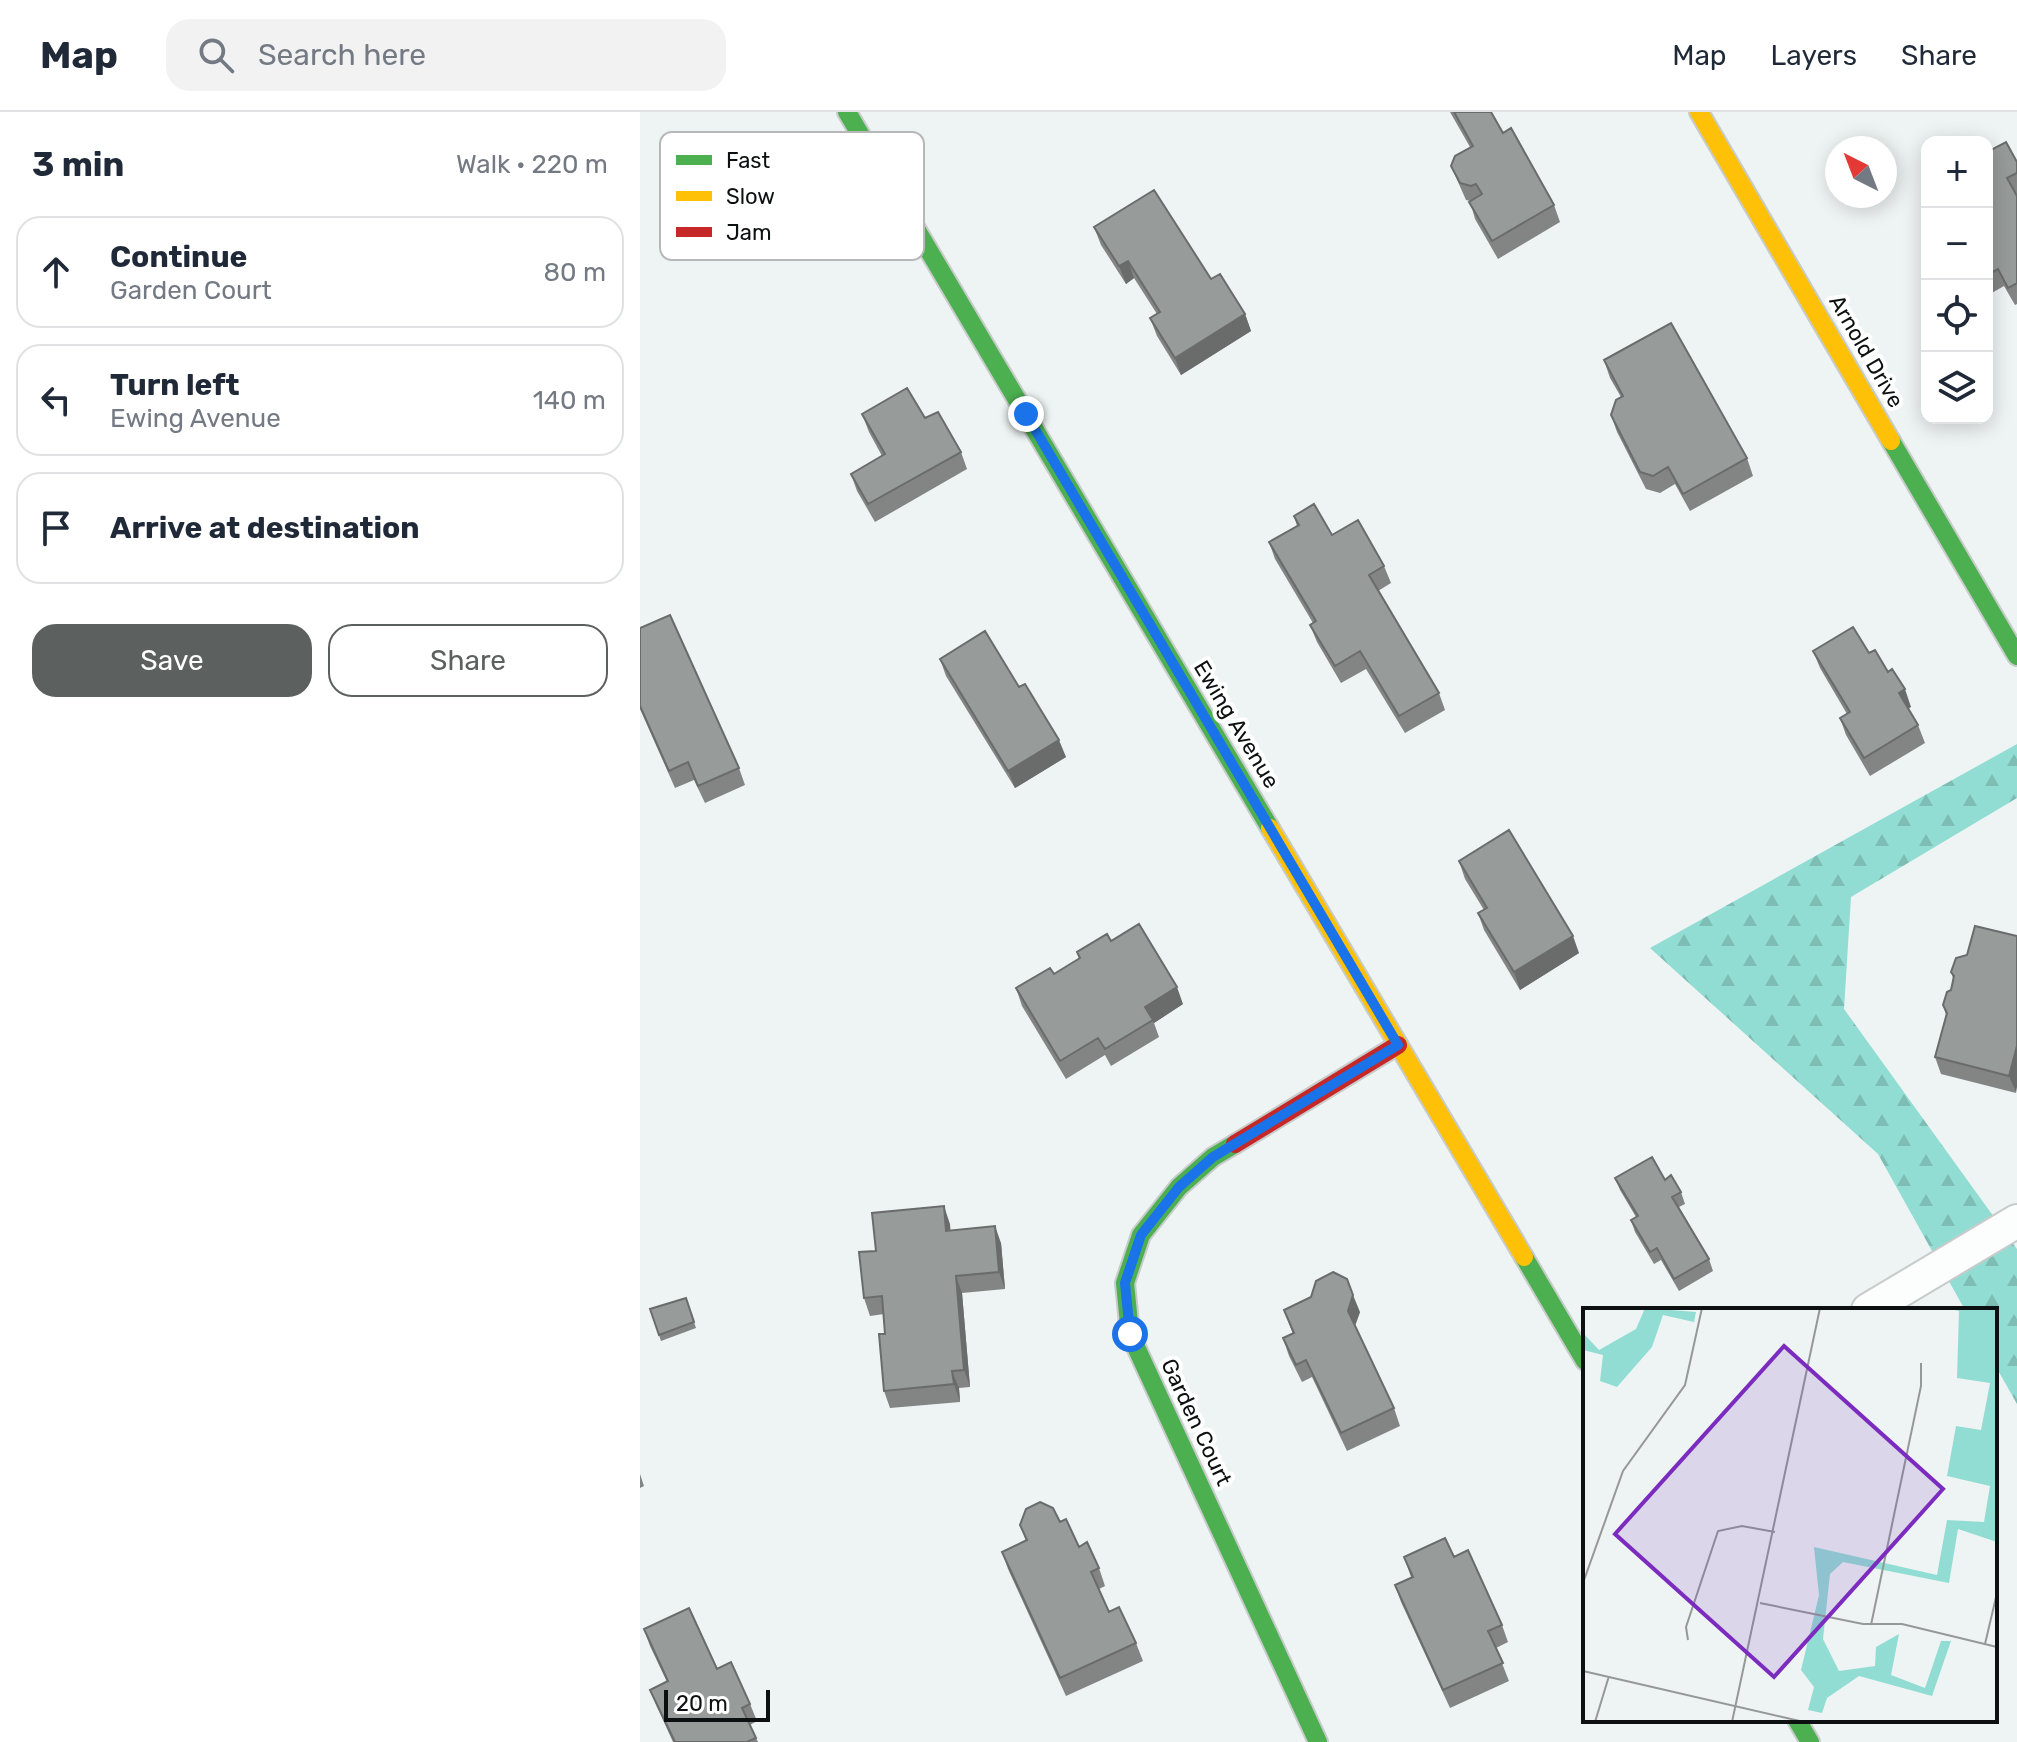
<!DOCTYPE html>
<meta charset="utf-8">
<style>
:root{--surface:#fff;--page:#f2f2f3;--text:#1f2937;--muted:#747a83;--line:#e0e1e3;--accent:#5c605f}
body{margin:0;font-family:Rubik,sans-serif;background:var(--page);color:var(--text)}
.controls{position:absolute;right:24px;top:24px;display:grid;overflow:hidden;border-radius:16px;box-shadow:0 4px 20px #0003}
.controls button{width:72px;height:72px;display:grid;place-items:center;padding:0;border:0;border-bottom:2px solid var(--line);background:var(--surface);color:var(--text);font:40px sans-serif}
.compass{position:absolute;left:1185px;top:24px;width:72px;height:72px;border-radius:50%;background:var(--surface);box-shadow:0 4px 20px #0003;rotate:318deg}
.scale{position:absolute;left:24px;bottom:20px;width:106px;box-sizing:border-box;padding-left:8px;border:4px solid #0d1010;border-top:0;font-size:22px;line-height:28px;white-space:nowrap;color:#0d1010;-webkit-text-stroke:6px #fff;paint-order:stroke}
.stop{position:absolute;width:24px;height:24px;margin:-18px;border:6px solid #1a73e8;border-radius:50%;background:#fff}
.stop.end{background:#1a73e8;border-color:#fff;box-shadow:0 2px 8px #0008}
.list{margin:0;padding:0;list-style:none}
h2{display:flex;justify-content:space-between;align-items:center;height:104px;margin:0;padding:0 32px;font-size:34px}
h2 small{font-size:26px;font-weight:400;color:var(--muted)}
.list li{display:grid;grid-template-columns:52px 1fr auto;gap:24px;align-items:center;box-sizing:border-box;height:112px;margin:0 16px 16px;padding:0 16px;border:2px solid var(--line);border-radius:24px}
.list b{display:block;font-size:30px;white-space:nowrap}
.list p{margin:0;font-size:26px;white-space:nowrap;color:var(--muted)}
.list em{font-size:26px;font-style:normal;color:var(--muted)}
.actions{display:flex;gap:16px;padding:24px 32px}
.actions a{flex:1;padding:18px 0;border:2px solid var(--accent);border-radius:24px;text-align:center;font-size:28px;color:var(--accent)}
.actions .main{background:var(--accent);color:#fff}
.icon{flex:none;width:44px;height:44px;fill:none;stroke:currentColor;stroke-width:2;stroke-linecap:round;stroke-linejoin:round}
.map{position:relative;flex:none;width:1377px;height:1630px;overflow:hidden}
header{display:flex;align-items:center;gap:48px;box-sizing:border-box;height:112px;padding:0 40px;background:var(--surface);border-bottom:2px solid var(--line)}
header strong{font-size:38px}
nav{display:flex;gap:44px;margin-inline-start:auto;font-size:28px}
.search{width:560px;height:72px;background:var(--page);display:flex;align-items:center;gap:20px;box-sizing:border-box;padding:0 28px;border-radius:24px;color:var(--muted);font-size:30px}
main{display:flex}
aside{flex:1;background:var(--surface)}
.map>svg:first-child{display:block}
.forest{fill:url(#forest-firs)}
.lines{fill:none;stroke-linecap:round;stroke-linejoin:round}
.street-casing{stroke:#c7cbca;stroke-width:36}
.fast-casing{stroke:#c7cbca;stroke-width:22}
.slow-casing{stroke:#c7cbca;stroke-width:22}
.jam-casing{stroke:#c7cbca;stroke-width:22}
.street{stroke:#fcfdfd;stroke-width:32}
.fast{stroke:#4caf50;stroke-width:18}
.slow{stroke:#ffc107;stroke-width:18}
.jam{stroke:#c62828;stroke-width:18}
.wall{fill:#828584}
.shaded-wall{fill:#6a6c6c}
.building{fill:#979b9a;stroke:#6a6c6c;stroke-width:2}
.route{stroke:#1a73e8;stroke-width:10}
.labels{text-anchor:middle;stroke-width:8;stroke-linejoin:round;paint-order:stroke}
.street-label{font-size:22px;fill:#0d1010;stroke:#fff}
.inset-road{fill:none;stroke:#949998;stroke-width:2}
.view{fill:#7b2cbf;fill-opacity:0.15;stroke:#7b2cbf;stroke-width:4}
.inset-edge{fill:none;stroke:#0d1010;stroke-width:4}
.key{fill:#fff;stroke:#b6b7b7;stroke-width:2}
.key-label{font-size:22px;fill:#0d1010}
</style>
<header>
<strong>Map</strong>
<div class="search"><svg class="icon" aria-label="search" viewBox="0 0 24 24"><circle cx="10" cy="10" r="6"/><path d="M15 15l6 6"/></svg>Search here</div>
<nav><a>Map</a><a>Layers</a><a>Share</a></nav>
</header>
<main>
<aside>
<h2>3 min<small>Walk · 220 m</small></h2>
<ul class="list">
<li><svg class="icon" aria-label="ahead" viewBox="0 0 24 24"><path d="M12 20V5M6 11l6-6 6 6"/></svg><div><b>Continue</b><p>Garden Court</p></div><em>80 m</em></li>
<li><svg class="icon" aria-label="left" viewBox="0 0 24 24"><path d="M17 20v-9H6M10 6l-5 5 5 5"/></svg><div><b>Turn left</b><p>Ewing Avenue</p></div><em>140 m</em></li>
<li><svg class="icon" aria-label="arrive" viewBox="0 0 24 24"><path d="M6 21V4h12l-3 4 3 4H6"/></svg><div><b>Arrive at destination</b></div></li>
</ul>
<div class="actions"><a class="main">Save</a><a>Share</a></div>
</aside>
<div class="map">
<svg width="1377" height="1630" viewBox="0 0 1377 1630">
<defs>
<pattern id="forest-firs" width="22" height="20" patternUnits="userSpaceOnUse" patternTransform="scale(2)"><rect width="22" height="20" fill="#92ddd3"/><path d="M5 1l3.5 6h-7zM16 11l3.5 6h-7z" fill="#7dbdb4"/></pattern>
</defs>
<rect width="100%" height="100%" fill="#eef4f3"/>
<path class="forest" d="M 1377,632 L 1377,686 L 1211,785 L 1204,897 L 1377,1137 L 1377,1292 L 1355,1253 L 1355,1198 L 1325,1198 L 1238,1042 L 1010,836 Z"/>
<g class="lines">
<defs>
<path id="street" d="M 1228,1198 L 1377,1109"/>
<path id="fast" d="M 207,0 L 630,716
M 1251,329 L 1377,544
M 595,1032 L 573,1045 L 539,1075 L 501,1123 L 485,1171 L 490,1222 L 678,1630
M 884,1145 L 945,1249
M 1157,1608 L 1170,1630"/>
<path id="slow" d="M 1059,0 L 1251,329
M 630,716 L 884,1145"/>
<path id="jam" d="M 595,1032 L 758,933"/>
</defs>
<use href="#street" class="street-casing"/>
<use href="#fast" class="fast-casing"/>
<use href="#slow" class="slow-casing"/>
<use href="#jam" class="jam-casing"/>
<use href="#street" class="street"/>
<use href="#fast" class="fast"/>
<use href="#slow" class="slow"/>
<use href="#jam" class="jam"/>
</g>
<path class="wall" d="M 810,0 L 851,0 L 863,21 L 914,93 L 920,110 L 858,147 L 835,107 L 830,89 L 826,88 L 811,54 L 830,35 Z
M 1347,40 L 1377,50 L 1377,192 L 1375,193 L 1364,174 L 1350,182 L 1347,176 Z
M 454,115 L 571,167 L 605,202 L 611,219 L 541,263 L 517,224 L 510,206 L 517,202 L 494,166 L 486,172 L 461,133 Z
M 964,248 L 1107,346 L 1113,364 L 1050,399 L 1035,372 L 1020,381 L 1006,377 L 977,320 L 971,303 L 981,285 L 970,266 Z
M 222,302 L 285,306 L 321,340 L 327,357 L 235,410 L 217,379 L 211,362 L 242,344 L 229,320 Z
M 654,404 L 692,423 L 744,454 L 751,471 L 738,479 L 799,581 L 805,598 L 765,621 L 726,557 L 701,571 L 677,530 L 670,513 L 673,511 L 635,447 L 629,430 L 657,414 Z
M 0,516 L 99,656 L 105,673 L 65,691 L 54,668 L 35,676 L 0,597 Z
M 1173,539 L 1229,541 L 1248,560 L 1271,595 L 1268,596 L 1278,613 L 1285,631 L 1230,664 L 1206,623 L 1200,606 L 1207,602 L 1180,556 Z
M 300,547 L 379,575 L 426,645 L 375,676 L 306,564 Z
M 819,749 L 939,841 L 880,878 L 844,818 L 838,801 L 844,798 L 825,767 Z
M 471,829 L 543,892 L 514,911 L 519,925 L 471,954 L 465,943 L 426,967 L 382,894 L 376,876 L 414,862 L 439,847 L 437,840 Z
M 1327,843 L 1376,981 L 1301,962 L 1295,945 L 1306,903 L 1303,893 L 1311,878 L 1313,866 L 1311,860 Z
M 975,1066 L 1025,1068 L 1041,1080 L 1045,1092 L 1039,1095 L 1069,1147 L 1073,1159 L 1039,1179 L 1021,1148 L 1014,1152 L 995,1120 L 991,1108 L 996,1105 L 980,1078 Z
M 310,1112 L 310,1118 L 361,1131 L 365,1177 L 322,1181 L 330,1275 L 319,1276 L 320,1290 L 250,1296 L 244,1279 L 245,1222 L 244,1202 L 230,1204 L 224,1186 L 236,1139 Z
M 46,1186 L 56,1216 L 21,1229 L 10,1197 Z
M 644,1198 L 720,1200 L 715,1214 L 754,1296 L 760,1314 L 707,1339 L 672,1265 L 662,1270 L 649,1244 L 643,1226 L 653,1222 Z
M 0,1362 L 4,1374 L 0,1376 Z
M 420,1410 L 439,1435 L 459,1456 L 465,1474 L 459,1477 L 469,1500 L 496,1531 L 503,1549 L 426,1584 L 368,1457 L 362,1440 L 386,1429 L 380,1413 Z
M 764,1445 L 814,1445 L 862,1513 L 868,1530 L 856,1536 L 869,1569 L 810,1596 L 761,1490 L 755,1473 L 771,1465 Z
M 4,1517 L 77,1557 L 110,1592 L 117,1609 L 110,1613 L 118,1630 L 33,1630 L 17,1595 L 10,1578 L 27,1570 L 10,1534 Z"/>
<path class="shaded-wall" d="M 488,149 L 494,166 L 486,172 L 479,154 Z
M 605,202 L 611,219 L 541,263 L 535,246 Z
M 1265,577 L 1271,595 L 1265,598 L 1259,581 Z
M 419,628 L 426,645 L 375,676 L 368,659 Z
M 933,824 L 939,841 L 880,878 L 874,860 Z
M 537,875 L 543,892 L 514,911 L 505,895 Z
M 1377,934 L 1377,975 L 1376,981 L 1369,964 Z
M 304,1094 L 310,1112 L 312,1136 L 306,1119 Z
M 355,1114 L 361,1131 L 365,1177 L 359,1160 Z
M 316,1164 L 322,1181 L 330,1275 L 324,1258 Z
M 713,1183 L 720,1200 L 714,1216 L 708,1199 Z
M 312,1259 L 319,1276 L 320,1290 L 314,1272 Z"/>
<path class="building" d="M 814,0 L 851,0 L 863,21 L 871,16 L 914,93 L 852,129 L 829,90 L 842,82 L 836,72 L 831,74 L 820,71 L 811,54 L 815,44 L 833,34 Z
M 1366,30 L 1377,50 L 1377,61 L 1367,66 L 1377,84 L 1377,171 L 1368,176 L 1358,157 L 1347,163 L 1347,40 Z
M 514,78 L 571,167 L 580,162 L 605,202 L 535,246 L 510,206 L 520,200 L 488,149 L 479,154 L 454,115 Z
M 1031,211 L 1107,346 L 1043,382 L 1028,355 L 1013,364 L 1000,360 L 971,303 L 976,288 L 983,284 L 964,248 Z
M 267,276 L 285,306 L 298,300 L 321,340 L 228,392 L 211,362 L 245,342 L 222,302 Z
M 674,392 L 692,423 L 718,408 L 744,454 L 729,463 L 799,581 L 759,604 L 720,539 L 695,554 L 670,513 L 676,509 L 629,430 L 659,413 L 654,404 Z
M 30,503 L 99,656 L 58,674 L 48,650 L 29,659 L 0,594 L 0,516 Z
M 1213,515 L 1229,541 L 1235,538 L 1248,560 L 1252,557 L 1265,577 L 1259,581 L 1278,613 L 1224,646 L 1200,606 L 1210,600 L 1173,539 Z
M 345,519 L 379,575 L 385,572 L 419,628 L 368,659 L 300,547 Z
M 869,718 L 933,824 L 874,860 L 838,801 L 847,796 L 819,749 Z
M 499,812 L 537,875 L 505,895 L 513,908 L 465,937 L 458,926 L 420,949 L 376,876 L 410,856 L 414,862 L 440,846 L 437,840 L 467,822 L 471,829 Z
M 1335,814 L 1377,824 L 1377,934 L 1369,964 L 1295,945 L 1307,901 L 1303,893 L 1307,880 L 1311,878 L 1314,864 L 1311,860 L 1316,846 L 1327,843 Z
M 1012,1045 L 1025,1068 L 1031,1063 L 1041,1080 L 1032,1085 L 1069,1147 L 1034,1167 L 1017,1136 L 1010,1140 L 991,1108 L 998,1104 L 975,1066 Z
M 304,1094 L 306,1119 L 355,1114 L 359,1160 L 316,1164 L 324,1258 L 312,1259 L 314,1272 L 244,1279 L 239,1222 L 245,1222 L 242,1184 L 224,1186 L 219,1140 L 236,1139 L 232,1101 Z
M 693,1160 L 707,1167 L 713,1183 L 708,1199 L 754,1296 L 701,1321 L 666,1248 L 656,1253 L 643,1226 L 654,1221 L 644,1198 L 671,1185 L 676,1169 Z
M 46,1186 L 54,1210 L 19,1223 L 10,1197 Z
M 400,1390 L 413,1396 L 420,1410 L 426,1407 L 439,1435 L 447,1430 L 459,1456 L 451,1460 L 469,1500 L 479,1495 L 496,1531 L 420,1566 L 362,1440 L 387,1428 L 380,1413 L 386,1397 Z
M 805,1426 L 814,1445 L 828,1438 L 862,1513 L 848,1519 L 863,1551 L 803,1578 L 755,1473 L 773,1465 L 764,1445 Z
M 49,1496 L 77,1557 L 91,1550 L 110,1592 L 102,1596 L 116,1626 L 107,1630 L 35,1630 L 10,1578 L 28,1569 L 4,1517 Z"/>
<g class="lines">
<path class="route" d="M 386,302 L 758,933 L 573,1045 L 539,1075 L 501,1123 L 485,1171 L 490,1222"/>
</g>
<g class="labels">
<g class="street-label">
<text transform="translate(1227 239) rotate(60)" y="8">Arnold Drive</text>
<text transform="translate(597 612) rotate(59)" y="8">Ewing Avenue</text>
<text transform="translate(557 1310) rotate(65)" y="8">Garden Court</text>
</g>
</g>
<g transform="translate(943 1196)">
<rect width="414" height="414" fill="#eef4f3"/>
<path d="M 62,0 L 113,4 L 111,14 L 80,7 L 69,39 L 34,79 L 17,73 L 20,47 L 0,42 L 0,25 L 16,42 L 53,21 ZM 364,0 L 414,0 L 414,234 L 375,221 L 366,275 L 260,254 L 247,266 L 240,331 L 256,363 L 292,358 L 293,339 L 316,326 L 308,367 L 342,380 L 358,333 L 368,333 L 349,388 L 276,368 L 244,390 L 239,405 L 225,402 L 231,379 L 218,362 L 236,287 L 231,239 L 354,267 L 364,212 L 401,214 L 407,178 L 364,168 L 373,118 L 398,122 L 407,75 L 374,70 L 376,3 Z" fill="#92ddd3"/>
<path class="inset-road" d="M 0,275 L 40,163 L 102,77 L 119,0M 177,295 L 280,316 L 319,316 L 414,339M 288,317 L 338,78 L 338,55M 105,332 L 103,319 L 135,223 L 159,218 L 192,224M 402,336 L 414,285M 0,363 L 221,414M 12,414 L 26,368M 149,414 L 237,0"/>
<path class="view" d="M 201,38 L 360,181 L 191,369 L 32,226 Z"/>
<rect width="414" height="414" class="inset-edge"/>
</g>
<rect x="20" y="20" width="264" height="128" rx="12" class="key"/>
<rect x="36" y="43" width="36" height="10" fill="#4caf50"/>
<rect x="36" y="79" width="36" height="10" fill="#ffc107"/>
<rect x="36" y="115" width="36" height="10" fill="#c62828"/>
<g class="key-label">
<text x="86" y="56">Fast</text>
<text x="86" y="92">Slow</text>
<text x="86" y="128">Jam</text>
</g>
</svg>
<div class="controls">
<button>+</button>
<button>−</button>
<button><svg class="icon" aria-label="locate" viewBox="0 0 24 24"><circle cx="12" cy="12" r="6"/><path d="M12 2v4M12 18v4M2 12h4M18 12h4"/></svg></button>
<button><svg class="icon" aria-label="layers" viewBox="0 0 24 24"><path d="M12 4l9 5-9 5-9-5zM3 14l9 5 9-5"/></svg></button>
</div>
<svg class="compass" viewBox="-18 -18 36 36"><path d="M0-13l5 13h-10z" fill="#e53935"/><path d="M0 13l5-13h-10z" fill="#747a83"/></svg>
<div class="scale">20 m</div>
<div class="stop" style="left:490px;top:1222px"></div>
<div class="stop end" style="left:386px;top:302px"></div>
</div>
</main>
